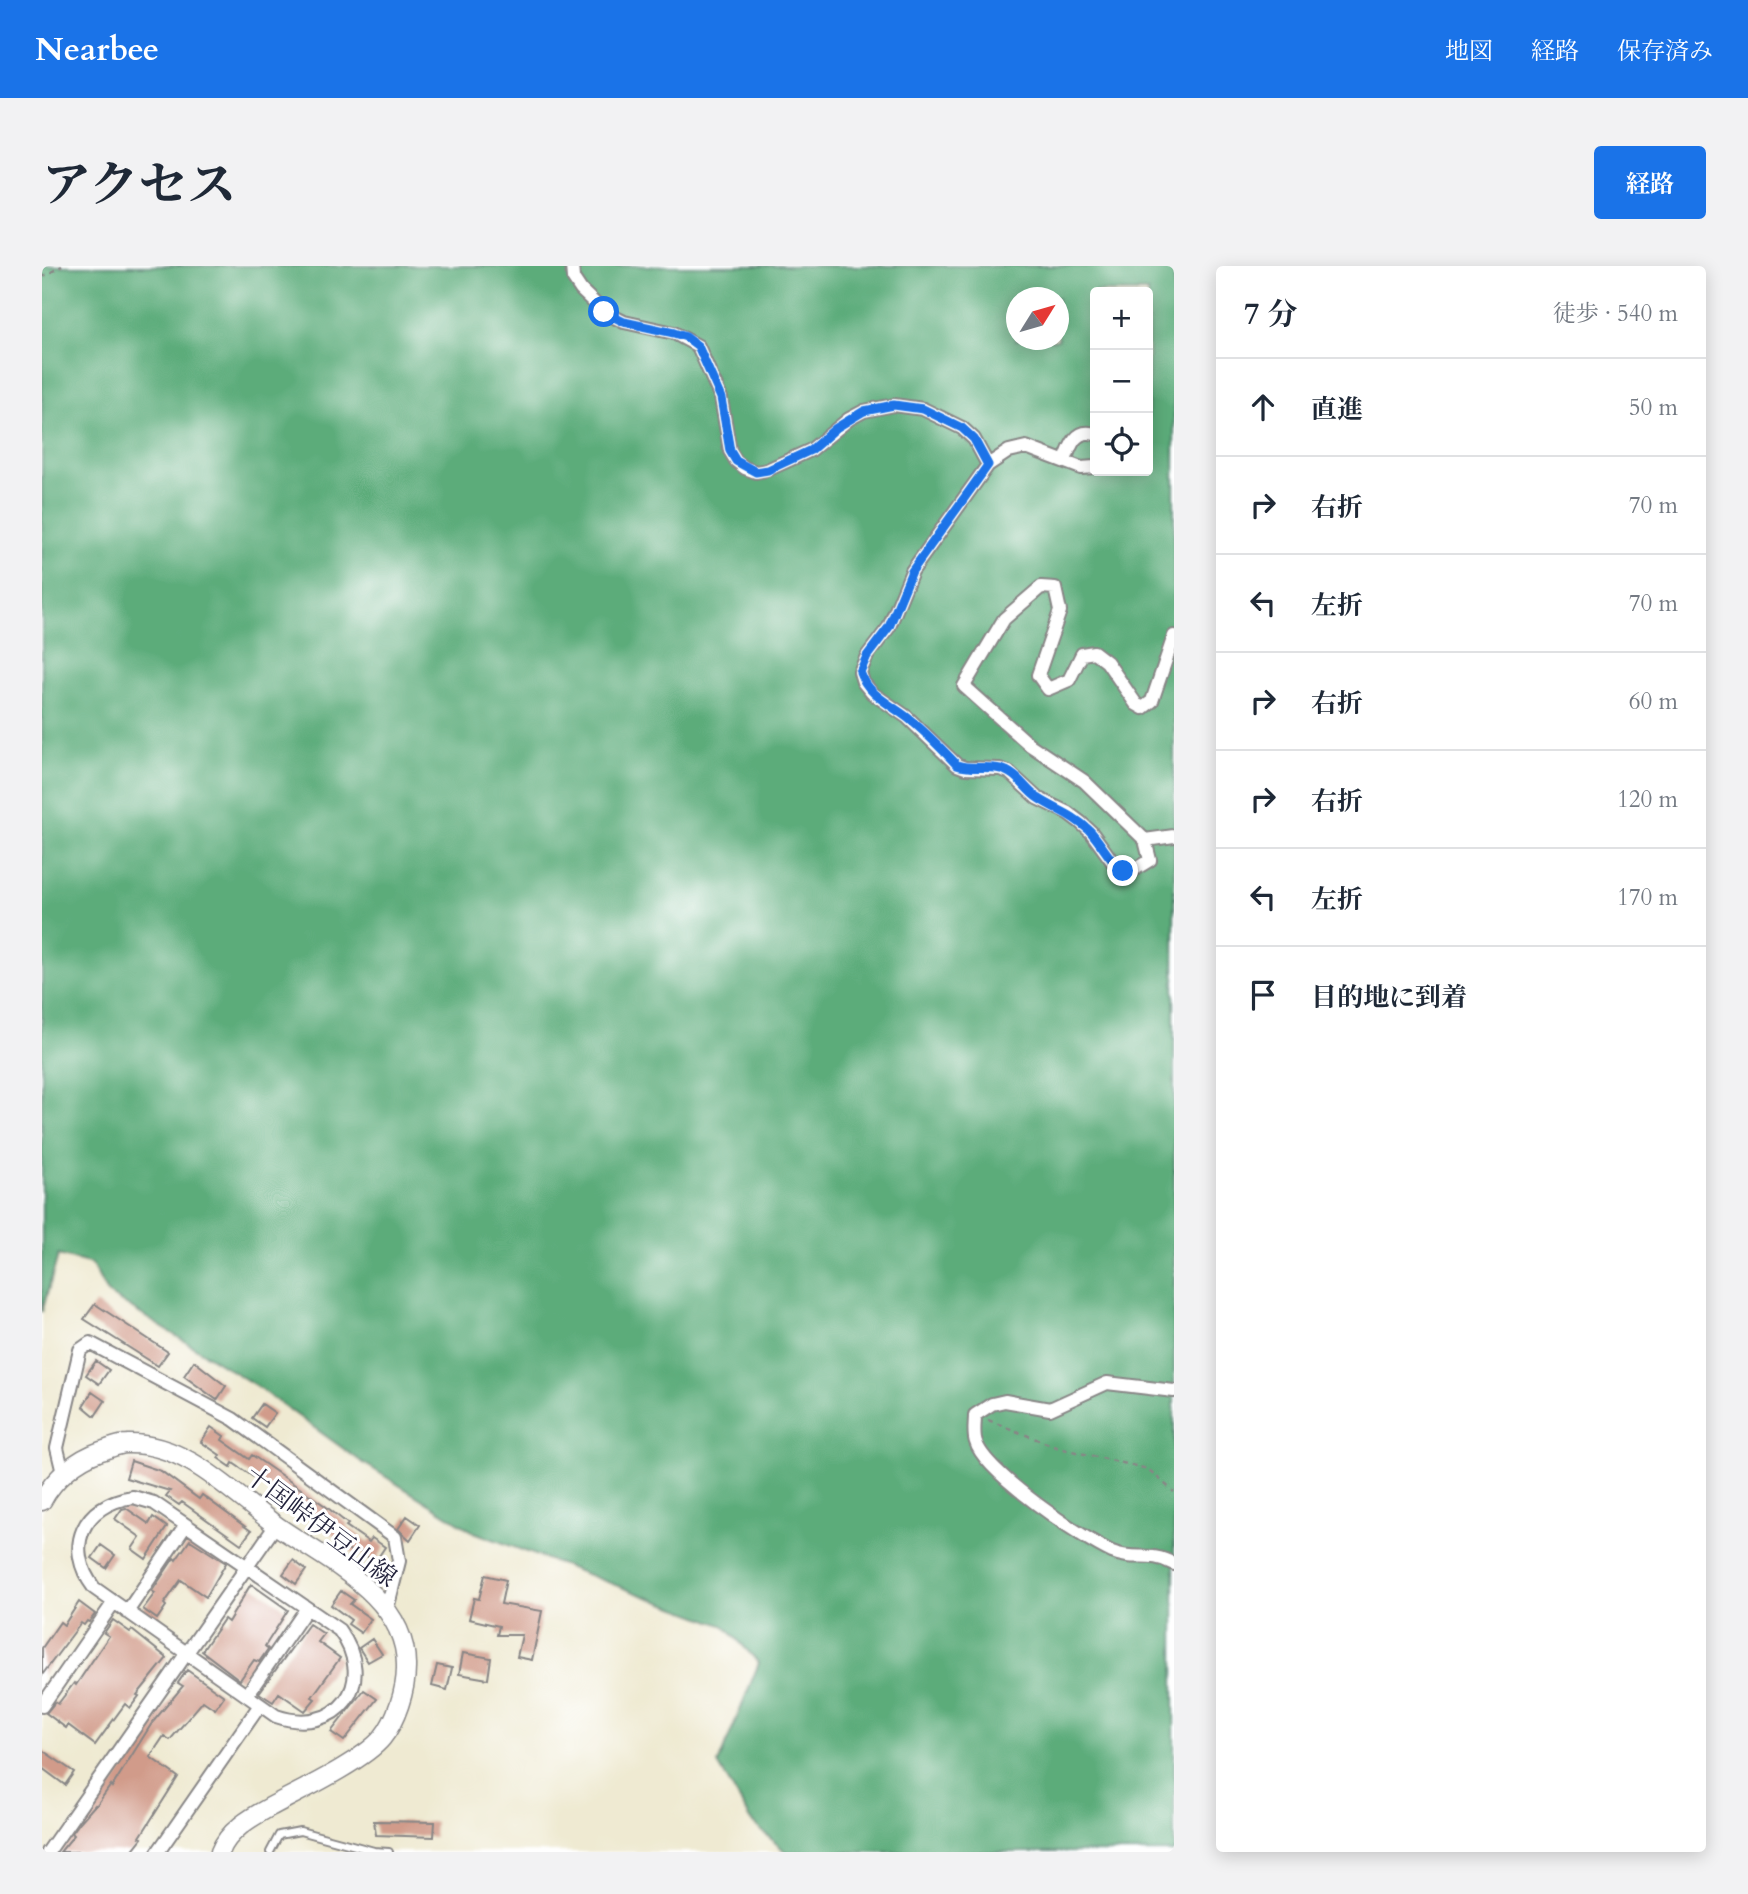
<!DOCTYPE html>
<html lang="ja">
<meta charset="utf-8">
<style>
:root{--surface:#fff;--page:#f2f2f3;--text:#1f2937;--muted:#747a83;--line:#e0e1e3;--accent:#1a73e8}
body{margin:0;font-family:Cardo,"Noto Serif JP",serif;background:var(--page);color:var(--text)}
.controls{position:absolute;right:21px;top:21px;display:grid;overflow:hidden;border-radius:7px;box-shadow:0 4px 18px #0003}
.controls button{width:63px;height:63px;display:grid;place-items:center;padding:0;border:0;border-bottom:2px solid var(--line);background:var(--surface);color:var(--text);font:35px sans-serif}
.compass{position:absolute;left:964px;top:21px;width:63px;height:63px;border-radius:50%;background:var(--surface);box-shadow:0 4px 18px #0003;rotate:53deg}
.stop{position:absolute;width:21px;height:21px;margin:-16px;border:5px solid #1a73e8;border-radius:50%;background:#fff}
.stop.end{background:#1a73e8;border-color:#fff;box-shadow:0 2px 7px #0008}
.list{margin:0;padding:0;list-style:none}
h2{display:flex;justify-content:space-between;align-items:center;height:91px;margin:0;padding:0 28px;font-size:30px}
h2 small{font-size:23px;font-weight:400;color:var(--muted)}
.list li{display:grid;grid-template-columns:46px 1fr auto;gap:21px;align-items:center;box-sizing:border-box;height:98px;padding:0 28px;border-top:2px solid var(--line)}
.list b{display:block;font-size:26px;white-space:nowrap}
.list em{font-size:23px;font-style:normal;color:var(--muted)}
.icon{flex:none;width:38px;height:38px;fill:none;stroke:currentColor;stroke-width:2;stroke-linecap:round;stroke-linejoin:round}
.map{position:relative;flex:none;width:1132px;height:1586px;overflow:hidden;border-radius:7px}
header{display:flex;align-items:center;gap:42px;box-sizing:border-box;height:98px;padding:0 35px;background:var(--accent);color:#fff}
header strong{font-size:33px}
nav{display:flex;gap:38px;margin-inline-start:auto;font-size:24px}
.intro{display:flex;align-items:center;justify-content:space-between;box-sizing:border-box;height:168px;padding:0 42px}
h1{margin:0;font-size:49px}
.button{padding:18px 32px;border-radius:7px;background:var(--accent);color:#fff;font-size:24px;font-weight:700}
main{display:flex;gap:42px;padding:0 42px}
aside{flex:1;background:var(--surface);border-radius:7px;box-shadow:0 4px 18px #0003}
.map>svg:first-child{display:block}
.forest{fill:#5bac7a;stroke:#3e675a;stroke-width:2;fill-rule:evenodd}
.building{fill:#d19b8a}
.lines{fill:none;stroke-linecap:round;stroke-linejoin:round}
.service-casing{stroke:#888686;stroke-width:10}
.minor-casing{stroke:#888686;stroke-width:16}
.secondary-casing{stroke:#888686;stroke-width:21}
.path{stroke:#888686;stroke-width:2.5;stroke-dasharray:5 5;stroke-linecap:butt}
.service{stroke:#fff;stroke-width:6}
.minor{stroke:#fff;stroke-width:12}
.secondary{stroke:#fff;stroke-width:18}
.route{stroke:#1a73e8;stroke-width:9}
.labels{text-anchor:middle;stroke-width:6;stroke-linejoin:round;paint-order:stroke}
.street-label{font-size:26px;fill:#22223b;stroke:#fff}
</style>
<header>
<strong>Nearbee</strong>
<nav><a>地図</a><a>経路</a><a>保存済み</a></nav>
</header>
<div class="intro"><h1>アクセス</h1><a class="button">経路</a></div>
<main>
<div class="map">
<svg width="1132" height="1586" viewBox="0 0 1132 1586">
<rect width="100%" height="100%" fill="#fff"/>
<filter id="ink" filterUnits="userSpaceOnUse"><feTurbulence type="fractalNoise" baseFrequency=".0143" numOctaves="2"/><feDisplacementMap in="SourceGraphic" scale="14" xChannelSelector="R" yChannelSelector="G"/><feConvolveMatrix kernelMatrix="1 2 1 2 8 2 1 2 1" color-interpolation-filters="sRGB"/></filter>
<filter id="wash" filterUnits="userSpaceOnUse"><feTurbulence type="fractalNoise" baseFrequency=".00686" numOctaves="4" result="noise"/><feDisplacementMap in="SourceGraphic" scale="28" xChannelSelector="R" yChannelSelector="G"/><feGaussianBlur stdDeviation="1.57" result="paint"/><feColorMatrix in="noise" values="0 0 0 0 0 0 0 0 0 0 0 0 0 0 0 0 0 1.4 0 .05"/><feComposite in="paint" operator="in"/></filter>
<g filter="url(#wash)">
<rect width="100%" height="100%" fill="#efead2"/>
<path class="forest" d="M 0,0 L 1132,0 L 1132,1586 L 744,1586 L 711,1557 L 676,1498 L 717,1397 L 683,1360 L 432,1266 L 317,1194 L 216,1121 L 65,1027 L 50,998 L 16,989 L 0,1046 ZM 1053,26 L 1106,26 L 1106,205 L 1053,205 ZM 974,32 L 1016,32 L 1016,74 L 974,74 Z"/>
<g id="blocks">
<path class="building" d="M 53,1038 L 126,1086 L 116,1100 L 42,1053 Z
M 54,1095 L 67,1104 L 57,1118 L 44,1109 Z
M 152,1095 L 184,1120 L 175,1134 L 142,1110 Z
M 50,1126 L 63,1135 L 53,1150 L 41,1140 Z
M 220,1138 L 233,1147 L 223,1161 L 210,1152 Z
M 169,1161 L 182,1170 L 180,1174 L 207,1193 L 210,1189 L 282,1239 L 306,1258 L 304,1260 L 327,1276 L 330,1272 L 343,1281 L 333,1296 L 316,1284 L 313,1288 L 300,1279 L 302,1276 L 283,1263 L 284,1261 L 191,1197 L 189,1201 L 176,1192 L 178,1189 L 159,1176 Z
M 89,1195 L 119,1205 L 157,1233 L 160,1229 L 209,1265 L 199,1278 L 140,1236 L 137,1239 L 124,1230 L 128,1225 L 84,1212 Z
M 84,1242 L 107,1258 L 111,1251 L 125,1261 L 104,1293 L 90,1283 L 98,1271 L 73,1253 L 80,1243 Z
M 365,1250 L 378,1259 L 368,1274 L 356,1263 Z
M 148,1274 L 184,1297 L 164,1331 L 139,1314 L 122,1338 L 124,1340 L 115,1353 L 101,1343 L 113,1327 L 110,1325 L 132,1292 L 134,1294 Z
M 59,1279 L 73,1289 L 64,1302 L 50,1292 Z
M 251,1294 L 264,1304 L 254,1318 L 241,1308 Z
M 443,1309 L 464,1314 L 459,1338 L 500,1345 L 490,1394 L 475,1391 L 480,1369 L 455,1369 L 457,1360 L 427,1353 L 432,1332 L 437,1333 Z
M 209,1318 L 246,1344 L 223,1380 L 226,1383 L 217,1396 L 212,1394 L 198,1414 L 160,1385 L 182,1353 L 186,1356 Z
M 299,1325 L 312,1334 L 308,1338 L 329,1353 L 319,1367 L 306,1358 L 309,1354 L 289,1339 Z
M 37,1336 L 53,1348 L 47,1356 L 45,1355 L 42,1359 L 39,1357 L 0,1409 L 0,1382 L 18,1356 L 22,1359 Z
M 71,1354 L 88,1366 L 90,1364 L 125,1392 L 95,1429 L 97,1430 L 88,1442 L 83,1438 L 53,1479 L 26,1459 L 24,1462 L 4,1447 L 13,1436 L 16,1438 L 32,1417 L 34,1419 L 67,1370 L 62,1367 Z
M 267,1358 L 282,1368 L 276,1376 L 298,1392 L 270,1431 L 273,1433 L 263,1445 L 237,1427 L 231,1436 L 217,1427 Z
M 330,1373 L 340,1388 L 326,1396 L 317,1382 Z
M 421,1387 L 449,1392 L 446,1413 L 417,1408 Z
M 395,1399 L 410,1402 L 405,1424 L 390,1420 Z
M 145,1404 L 182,1430 L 173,1443 L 161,1435 L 128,1474 L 122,1470 L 108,1491 L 136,1511 L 98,1571 L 100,1572 L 89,1586 L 18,1586 L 32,1569 L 30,1567 L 38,1556 L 53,1539 L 54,1540 L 69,1519 L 70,1521 L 110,1457 L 141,1420 L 136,1417 Z
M 322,1424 L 335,1433 L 302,1475 L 289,1466 Z
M 0,1484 L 32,1506 L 23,1519 L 0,1502 Z
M 332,1555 L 393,1556 L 392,1571 L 334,1569 Z"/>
</g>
</g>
<g filter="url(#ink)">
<use href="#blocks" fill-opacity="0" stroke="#888686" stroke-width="2"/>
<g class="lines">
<defs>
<path id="service" d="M 228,1586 L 237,1569 L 258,1565 L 332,1585 L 347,1586"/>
<path id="minor" d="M 530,0 L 531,12 L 539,24 L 562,46 L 582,56 L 632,67 L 656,80 L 679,132 L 688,185 L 694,195 L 703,202 L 714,206 L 725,204 L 769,184 L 807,153 L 822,145 L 852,139 L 881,143 L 920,162 L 932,173 L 946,199
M 1023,195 C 1028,180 1034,162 1053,168
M 1053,201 L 1039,202 L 984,181 L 967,185 L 946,199 L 870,305 L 847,361 L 825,390 L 818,406 L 821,416 L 830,427 L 865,451 L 915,499 L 923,502 L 958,503 L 967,506 L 995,532 L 1026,547 L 1038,556 L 1049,566 L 1073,599 L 1081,605 L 1090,605 L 1108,594 L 1103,574 L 1042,515 L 988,479 L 922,420 L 962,353 L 999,321 L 1013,322 L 1018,345 L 996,409 L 1006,423 L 1027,414 L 1040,388 L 1052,386 L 1065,396 L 1094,438 L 1101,442 L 1110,435 L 1132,370
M 1103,574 L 1132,570
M 1132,1125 L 1065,1117 L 1008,1143 L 963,1135 L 950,1138 L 933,1149 C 933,1157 931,1169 934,1176 C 942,1206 1041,1273 1070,1286 C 1094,1296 1107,1284 1132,1298
M 21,1207 L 15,1182 L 38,1084 L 48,1077 L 191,1153 L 353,1271 L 357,1295 L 345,1343
M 91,1231 L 112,1237 L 297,1364 C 337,1417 295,1471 234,1450 L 52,1322 C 21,1281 41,1238 91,1231 Z
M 85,1346 L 144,1259
M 205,1429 L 265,1342
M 0,1440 L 72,1336
M 6,1586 L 234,1259
M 116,1586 L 218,1439"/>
<path id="secondary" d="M 0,1235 C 12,1212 35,1193 59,1185 C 67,1183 76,1178 85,1178 C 144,1176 191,1228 235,1260 C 285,1295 366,1331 364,1402 C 364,1424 354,1455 340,1472 C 321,1495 256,1526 228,1541 C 208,1552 186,1565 178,1586"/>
</defs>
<use href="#service" class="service-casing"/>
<use href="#minor" class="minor-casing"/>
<use href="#secondary" class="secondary-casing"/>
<path class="path" d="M 0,11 L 20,0
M 946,1154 L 1017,1182 L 1106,1203 L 1132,1226"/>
<use href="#service" class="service"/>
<use href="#minor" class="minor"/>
<use href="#secondary" class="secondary"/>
</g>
</g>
<g class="lines" filter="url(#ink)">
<path class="route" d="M 562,46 L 582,56 L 632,67 L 644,71 L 656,80 L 679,132 L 688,185 L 694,195 L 714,206 L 726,204 L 769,184 L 794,162 L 822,145 L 852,139 L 881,143 L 920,162 L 932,173 L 946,199 L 870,305 L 847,361 L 825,390 L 818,406 C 826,429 848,438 866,452 C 884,466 899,482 915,499 C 931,505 953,497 968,507 C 979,513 986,526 996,532 C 1014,544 1029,547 1047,564 C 1060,577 1066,594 1081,605"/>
</g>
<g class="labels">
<g class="street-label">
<text transform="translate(279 1260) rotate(37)" y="9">十国峠伊豆山線</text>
</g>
</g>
</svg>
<div class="controls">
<button>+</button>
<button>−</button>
<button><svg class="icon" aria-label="locate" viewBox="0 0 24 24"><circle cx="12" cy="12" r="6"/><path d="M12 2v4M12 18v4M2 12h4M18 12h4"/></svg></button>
</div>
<svg class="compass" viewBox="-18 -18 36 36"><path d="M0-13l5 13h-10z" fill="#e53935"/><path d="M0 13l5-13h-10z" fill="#747a83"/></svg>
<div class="stop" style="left:562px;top:46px"></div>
<div class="stop end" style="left:1081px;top:605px"></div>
</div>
<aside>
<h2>7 分<small>徒歩 · 540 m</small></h2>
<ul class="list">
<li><svg class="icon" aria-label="ahead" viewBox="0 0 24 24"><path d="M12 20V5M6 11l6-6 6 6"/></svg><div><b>直進</b></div><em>50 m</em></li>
<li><svg class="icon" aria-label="right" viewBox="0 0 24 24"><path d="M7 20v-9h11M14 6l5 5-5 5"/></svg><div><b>右折</b></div><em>70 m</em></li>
<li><svg class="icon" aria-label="left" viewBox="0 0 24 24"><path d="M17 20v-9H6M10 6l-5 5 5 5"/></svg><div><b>左折</b></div><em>70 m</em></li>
<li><svg class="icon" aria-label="right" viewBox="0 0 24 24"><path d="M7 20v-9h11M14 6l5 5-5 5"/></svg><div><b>右折</b></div><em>60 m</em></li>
<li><svg class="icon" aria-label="right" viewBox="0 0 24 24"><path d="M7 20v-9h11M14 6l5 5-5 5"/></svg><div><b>右折</b></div><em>120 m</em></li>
<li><svg class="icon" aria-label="left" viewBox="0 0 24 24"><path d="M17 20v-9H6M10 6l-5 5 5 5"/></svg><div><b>左折</b></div><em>170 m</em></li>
<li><svg class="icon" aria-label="arrive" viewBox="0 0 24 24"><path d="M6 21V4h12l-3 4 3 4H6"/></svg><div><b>目的地に到着</b></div></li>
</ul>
</aside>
</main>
